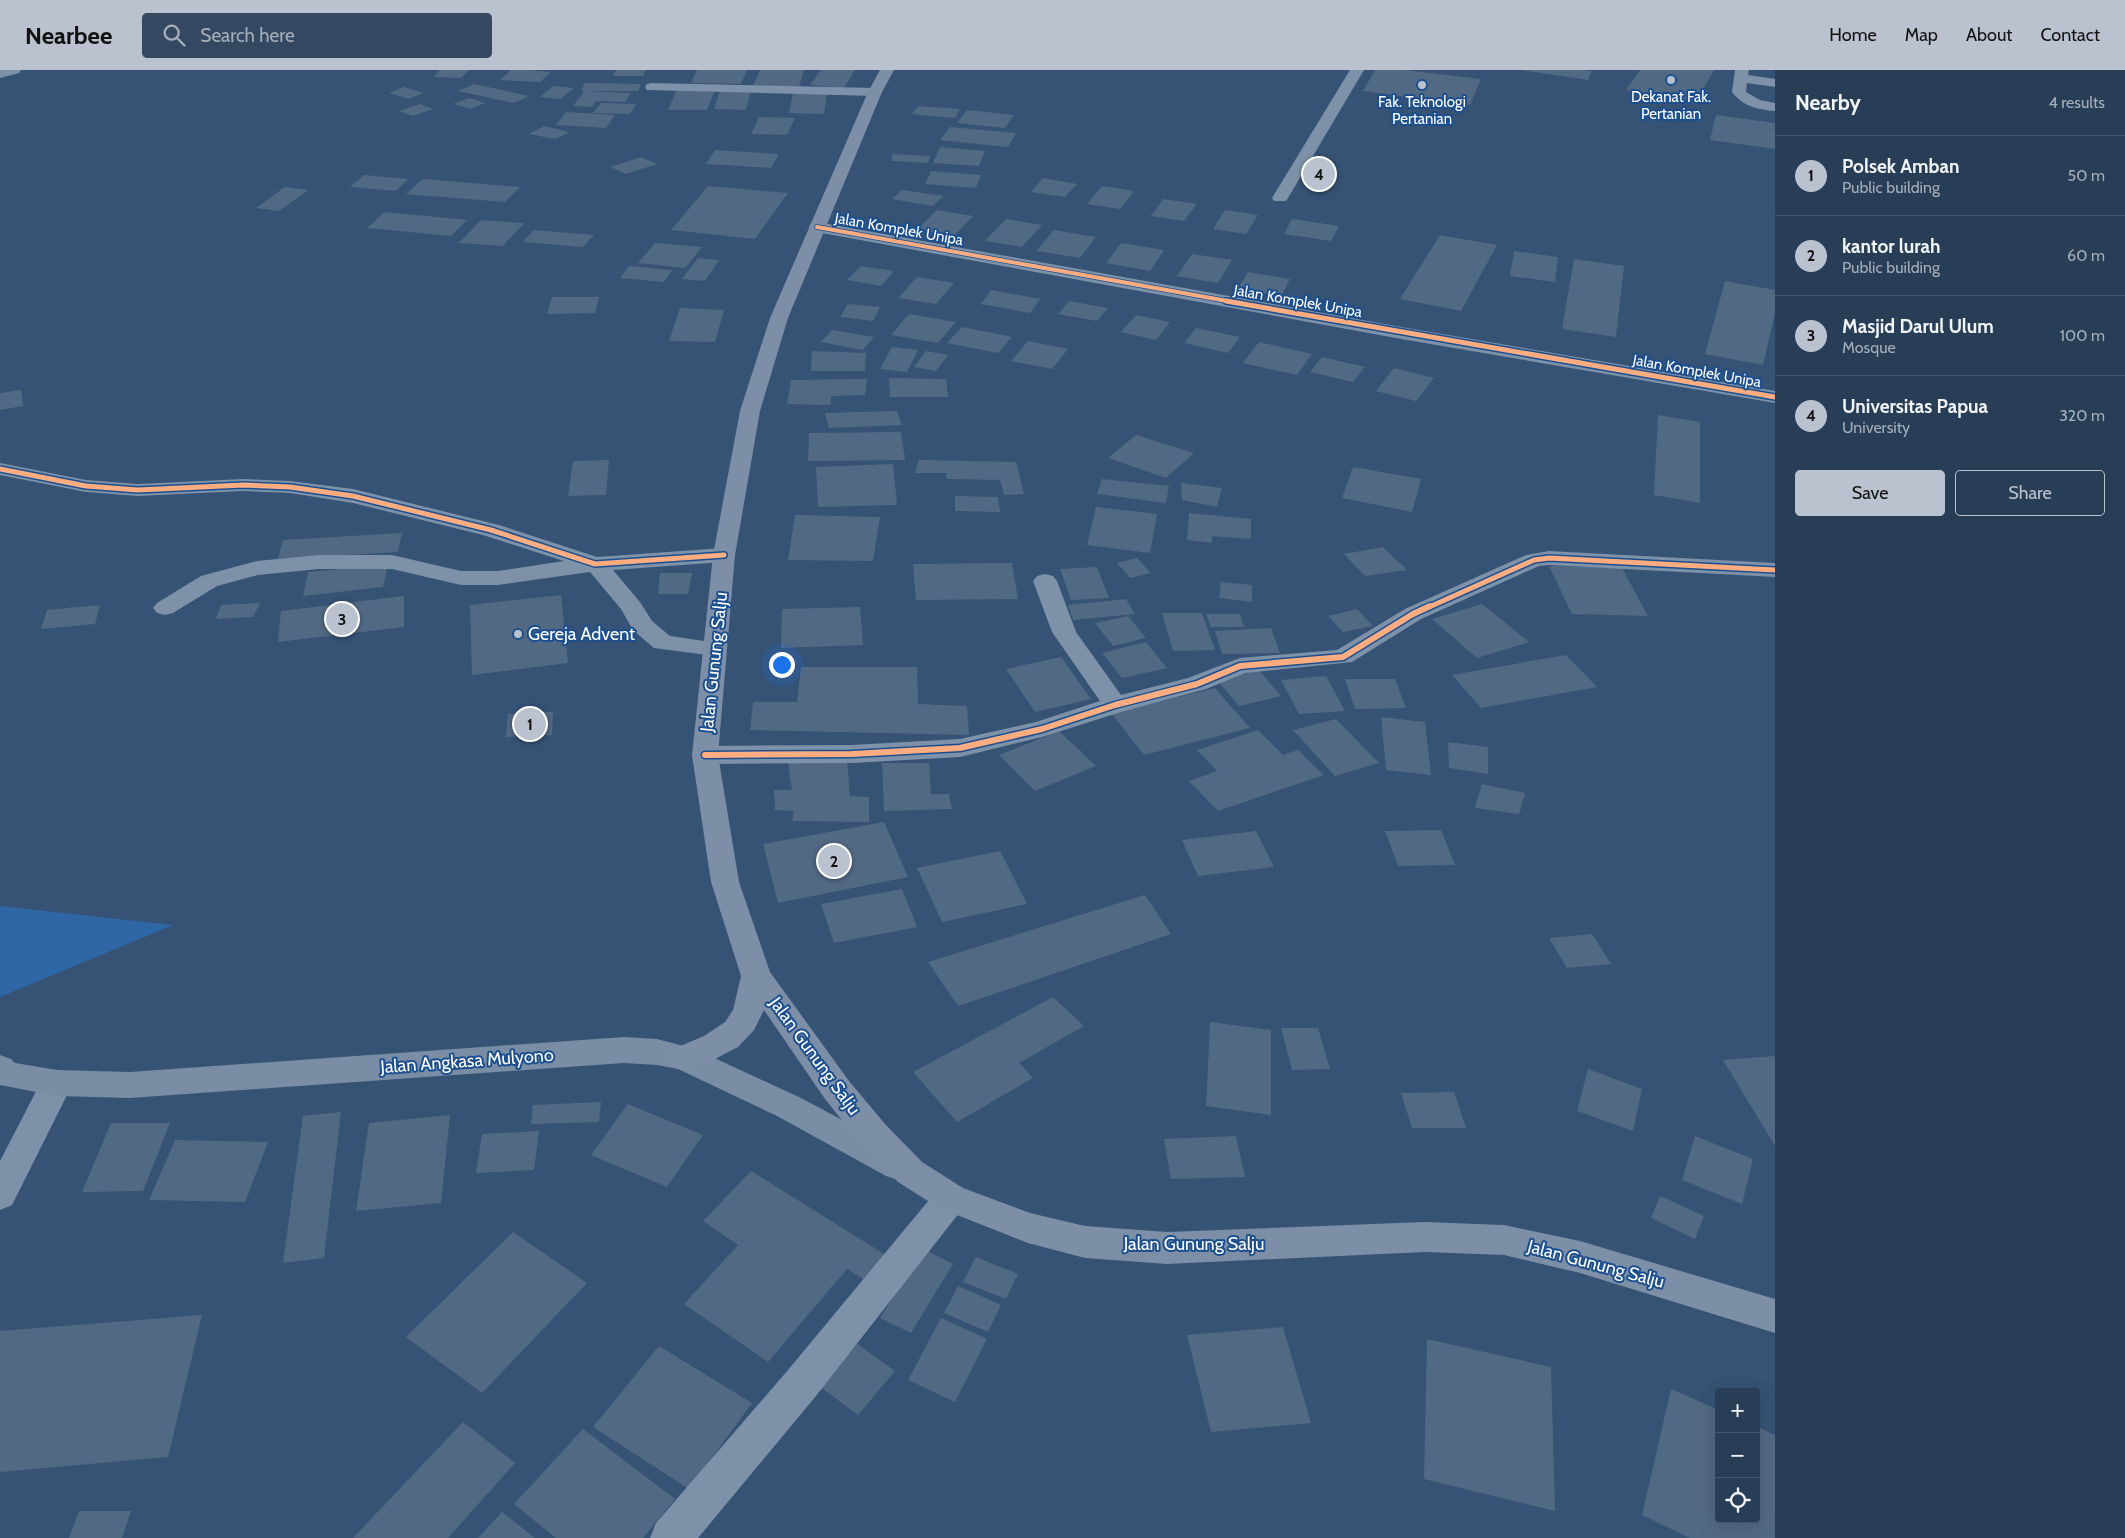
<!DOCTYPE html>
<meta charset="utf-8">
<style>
:root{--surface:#283e57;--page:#344961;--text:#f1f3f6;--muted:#a5aeba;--line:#44576d;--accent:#b9c2ce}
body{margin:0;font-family:Cabin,sans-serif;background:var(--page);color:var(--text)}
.controls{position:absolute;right:15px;bottom:15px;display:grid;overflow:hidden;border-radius:5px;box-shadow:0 5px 20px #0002}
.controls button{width:45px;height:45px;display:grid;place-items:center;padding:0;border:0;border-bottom:1px solid var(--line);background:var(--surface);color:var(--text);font:25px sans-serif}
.you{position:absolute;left:781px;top:594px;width:18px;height:18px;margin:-12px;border:4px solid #fff;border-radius:50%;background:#1a73e8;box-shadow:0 0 0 8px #1a73e833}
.badge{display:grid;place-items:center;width:32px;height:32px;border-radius:50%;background:var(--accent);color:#111;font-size:16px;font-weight:700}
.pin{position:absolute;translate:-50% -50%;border:2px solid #fff;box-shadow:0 1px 5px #0006}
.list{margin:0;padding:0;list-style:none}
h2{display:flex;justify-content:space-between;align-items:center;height:65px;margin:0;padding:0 20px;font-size:21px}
h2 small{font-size:16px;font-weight:400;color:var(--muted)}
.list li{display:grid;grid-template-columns:32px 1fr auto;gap:15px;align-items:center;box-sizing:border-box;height:80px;padding:0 20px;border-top:1px solid var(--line)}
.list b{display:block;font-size:19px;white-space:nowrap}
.list p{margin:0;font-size:16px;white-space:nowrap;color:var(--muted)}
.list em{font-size:16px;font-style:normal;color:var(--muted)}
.actions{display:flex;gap:10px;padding:15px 20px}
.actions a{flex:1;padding:11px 0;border:1px solid var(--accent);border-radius:5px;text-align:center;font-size:18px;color:var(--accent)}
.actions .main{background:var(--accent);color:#111}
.icon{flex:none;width:28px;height:28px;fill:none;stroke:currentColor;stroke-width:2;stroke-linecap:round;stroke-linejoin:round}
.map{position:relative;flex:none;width:1775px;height:1468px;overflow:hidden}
header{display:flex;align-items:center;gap:30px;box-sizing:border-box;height:70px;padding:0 25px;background:var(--accent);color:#111}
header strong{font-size:24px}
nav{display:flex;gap:28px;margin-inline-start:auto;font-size:18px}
.search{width:350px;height:45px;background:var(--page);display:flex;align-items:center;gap:12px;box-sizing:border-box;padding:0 18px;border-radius:5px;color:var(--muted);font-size:19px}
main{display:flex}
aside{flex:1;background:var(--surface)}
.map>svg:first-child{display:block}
.green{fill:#2f66a5}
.building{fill:#526984}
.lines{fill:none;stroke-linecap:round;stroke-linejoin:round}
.minor{fill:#7d92a8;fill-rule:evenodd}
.secondary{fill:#798da4;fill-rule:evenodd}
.primary{fill:#7d8ea7;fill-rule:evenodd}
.cycleway-far2-casing{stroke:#1b4f8f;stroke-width:5.5}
.cycleway-far1-casing{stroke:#1b4f8f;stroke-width:8}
.cycleway-casing{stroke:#1b4f8f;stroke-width:9}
.cycleway-far2{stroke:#ffac80;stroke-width:4}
.cycleway-far1{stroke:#ffac80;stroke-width:5}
.cycleway{stroke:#ffac80;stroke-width:6}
.poi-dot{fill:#b9c2ce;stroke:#1b4f8f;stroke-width:2}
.labels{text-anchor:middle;stroke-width:4;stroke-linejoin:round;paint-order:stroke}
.far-poi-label{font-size:15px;fill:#fff;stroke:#1b4f8f}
.far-street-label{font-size:15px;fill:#fff;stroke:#1b4f8f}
.poi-label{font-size:18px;fill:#fff;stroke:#1b4f8f;text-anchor:start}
.street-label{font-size:18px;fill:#fff;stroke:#1b4f8f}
</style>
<header>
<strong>Nearbee</strong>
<div class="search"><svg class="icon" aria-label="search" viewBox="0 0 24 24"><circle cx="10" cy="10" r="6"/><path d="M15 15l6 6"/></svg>Search here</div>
<nav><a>Home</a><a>Map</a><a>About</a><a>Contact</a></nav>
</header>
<main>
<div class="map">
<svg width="1775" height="1468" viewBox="0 0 1775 1468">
<rect width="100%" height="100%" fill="#365274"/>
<path class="green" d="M 0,836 L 173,855 L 0,927 Z"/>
<path class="building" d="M 440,0 L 469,0 L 461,8 L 433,7 Z
M 511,0 L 528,0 L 551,2 L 540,12 L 500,10 Z
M 616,0 L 646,0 L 643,6 L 613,6 Z
M 697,0 L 747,0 L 741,14 L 691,13 Z
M 760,0 L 804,0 L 799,17 L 753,16 Z
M 821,0 L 855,0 L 844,18 L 810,15 Z
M 1375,0 L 1405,0 L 1481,9 L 1470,35 L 1363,21 Z
M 1521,0 L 1582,0 L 1592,1 L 1588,10 Z
M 1640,0 L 1714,0 L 1696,32 L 1626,20 Z
M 585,13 L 641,14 L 638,21 L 581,21 Z
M 474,14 L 529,26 L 514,33 L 458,21 Z
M 553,16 L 574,18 L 560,29 L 540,27 Z
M 404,17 L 423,23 L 409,29 L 389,23 Z
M 677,19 L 715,20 L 707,40 L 668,40 Z
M 584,21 L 631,23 L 625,32 L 596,31 L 592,37 L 573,36 Z
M 720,21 L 751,21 L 746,40 L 714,39 Z
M 793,23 L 827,23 L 824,44 L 789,43 Z
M 469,28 L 485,33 L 470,39 L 454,34 Z
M 601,33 L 636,34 L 630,44 L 593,43 Z
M 420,34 L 433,39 L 413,46 L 399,41 Z
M 918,36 L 960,39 L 955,48 L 912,44 Z
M 967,40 L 1014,45 L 1005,58 L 957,53 Z
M 566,42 L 615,45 L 606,58 L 556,55 Z
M 1716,45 L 1775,53 L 1775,79 L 1710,70 Z
M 759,47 L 795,48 L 787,65 L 751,64 Z
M 544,56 L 570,62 L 555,69 L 529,64 Z
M 950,57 L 1016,63 L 1008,77 L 940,70 Z
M 940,77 L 985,81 L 979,96 L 933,93 Z
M 715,80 L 779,84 L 771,98 L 706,94 Z
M 892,84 L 930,86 L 928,93 L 892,91 Z
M 641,87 L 657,94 L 626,104 L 610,97 Z
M 931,101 L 981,105 L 976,118 L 925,114 Z
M 364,105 L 408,109 L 396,121 L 350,117 Z
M 1043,108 L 1077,114 L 1065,127 L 1031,122 Z
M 423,109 L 520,117 L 505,132 L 406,124 Z
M 708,116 L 788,123 L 755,169 L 671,160 Z
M 1102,116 L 1134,121 L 1120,139 L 1087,134 Z
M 285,117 L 308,120 L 279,141 L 256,138 Z
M 902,120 L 943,126 L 933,136 L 892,129 Z
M 1163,129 L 1197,134 L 1184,151 L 1151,146 Z
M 937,140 L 973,146 L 954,166 L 917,160 Z
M 1225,140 L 1258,145 L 1246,164 L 1213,159 Z
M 385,142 L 467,150 L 451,166 L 367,158 Z
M 1006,149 L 1042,155 L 1022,177 L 985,171 Z
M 1292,149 L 1339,156 L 1331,171 L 1284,164 Z
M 481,150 L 524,153 L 503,176 L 459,173 Z
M 534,160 L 594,165 L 583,177 L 523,172 Z
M 1054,160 L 1096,167 L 1080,188 L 1036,181 Z
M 1440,165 L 1497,175 L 1461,241 L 1400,229 Z
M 655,173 L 702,177 L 685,198 L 638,193 Z
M 1121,173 L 1164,180 L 1150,201 L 1106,193 Z
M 1514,181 L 1558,187 L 1555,212 L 1510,206 Z
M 1192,184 L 1232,190 L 1218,213 L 1177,206 Z
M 698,188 L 719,190 L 705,211 L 682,209 Z
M 1574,189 L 1624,196 L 1616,267 L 1562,259 Z
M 629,196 L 672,200 L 664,212 L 620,208 Z
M 861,196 L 894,201 L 881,216 L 847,210 Z
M 1248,202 L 1290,209 L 1281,226 L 1238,219 Z
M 917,207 L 954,213 L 936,234 L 898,228 Z
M 1725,211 L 1775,220 L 1775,243 L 1763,295 L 1705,284 Z
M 991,220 L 1040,229 L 1030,243 L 981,234 Z
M 552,227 L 599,227 L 595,243 L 547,244 Z
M 1069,231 L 1108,238 L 1097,251 L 1058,244 Z
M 848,234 L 880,237 L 873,251 L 840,247 Z
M 680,238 L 724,240 L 715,272 L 669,271 Z
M 909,244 L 956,252 L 938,273 L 891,265 Z
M 1136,245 L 1170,252 L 1156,270 L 1121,262 Z
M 962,257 L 1012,267 L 998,283 L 947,273 Z
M 1196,258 L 1240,267 L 1228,283 L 1184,273 Z
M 832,260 L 874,267 L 863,280 L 821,272 Z
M 1028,271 L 1068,279 L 1052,299 L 1011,291 Z
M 1259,272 L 1312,284 L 1297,305 L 1243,293 Z
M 892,277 L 918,280 L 907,302 L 880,299 Z
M 812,281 L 866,283 L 865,301 L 811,301 Z
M 926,281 L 948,285 L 936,301 L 914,297 Z
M 1322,287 L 1365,297 L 1353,312 L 1310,302 Z
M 1394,298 L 1434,308 L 1416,331 L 1376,321 Z
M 889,308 L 946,309 L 948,327 L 890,327 Z
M 867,309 L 865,325 L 831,326 L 831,335 L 787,334 L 791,310 Z
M 21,320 L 23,336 L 0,340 L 0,323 Z
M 897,341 L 902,355 L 829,358 L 825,343 Z
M 1658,345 L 1700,352 L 1700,433 L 1654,425 Z
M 901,362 L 905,390 L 808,391 L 809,363 Z
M 1136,365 L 1194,383 L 1166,408 L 1108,388 Z
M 609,390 L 606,425 L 568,426 L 573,391 Z
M 919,390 L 1016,392 L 1024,424 L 1004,425 L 1000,410 L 947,409 L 946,403 L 915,403 Z
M 893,394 L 897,435 L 818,437 L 816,397 Z
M 1353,397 L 1421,409 L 1412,442 L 1342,428 Z
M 1102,409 L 1169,416 L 1166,433 L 1097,424 Z
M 1181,413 L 1222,418 L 1217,437 L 1182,430 Z
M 955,426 L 998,427 L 1000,442 L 955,441 Z
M 1096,437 L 1157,444 L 1150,483 L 1087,475 Z
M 1189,443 L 1251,449 L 1251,469 L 1212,466 L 1212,473 L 1187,470 Z
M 795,445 L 880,447 L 873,491 L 788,490 Z
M 402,463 L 398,482 L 278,489 L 283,470 Z
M 1383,477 L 1407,500 L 1365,506 L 1344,484 Z
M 1137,488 L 1151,503 L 1130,508 L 1117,493 Z
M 1012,493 L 1018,529 L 916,530 L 913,494 Z
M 388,495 L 383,517 L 303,526 L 308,502 Z
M 1549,496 L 1622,498 L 1648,546 L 1572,544 Z
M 1097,497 L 1109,528 L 1071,530 L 1060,499 Z
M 660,503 L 692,503 L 688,524 L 658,524 Z
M 1221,512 L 1252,515 L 1252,532 L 1219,528 Z
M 561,525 L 568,593 L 472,605 L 470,535 Z
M 404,526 L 404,557 L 278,572 L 281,541 Z
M 1126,529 L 1135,544 L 1073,550 L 1068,535 Z
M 260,533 L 253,547 L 216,549 L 221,535 Z
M 1482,534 L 1529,572 L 1477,588 L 1432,549 Z
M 100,535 L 95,554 L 41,559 L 47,540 Z
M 860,537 L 863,575 L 781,578 L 782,539 Z
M 1357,539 L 1373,556 L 1343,562 L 1328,546 Z
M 1162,543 L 1202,543 L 1215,580 L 1173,581 Z
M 1206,544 L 1240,544 L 1244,557 L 1211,557 Z
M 1128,546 L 1146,568 L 1113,576 L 1095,553 Z
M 1271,558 L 1280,583 L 1222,584 L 1215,561 Z
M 1146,572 L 1167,598 L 1122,608 L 1102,583 Z
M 1566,585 L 1597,617 L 1481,638 L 1452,605 Z
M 1061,587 L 1091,629 L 1035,642 L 1006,599 Z
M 801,597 L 917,597 L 918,634 L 967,636 L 969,665 L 750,660 L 753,632 L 797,632 Z
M 1259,600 L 1281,626 L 1239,636 L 1217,610 Z
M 1326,606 L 1345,641 L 1299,644 L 1281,610 Z
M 1345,609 L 1395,609 L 1406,638 L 1355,639 Z
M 1215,618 L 1250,658 L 1144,685 L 1111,643 Z
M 553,642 L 552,665 L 506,667 L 508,644 Z
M 1381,647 L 1425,652 L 1431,705 L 1386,700 Z
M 1336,649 L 1379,693 L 1335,706 L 1293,660 Z
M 1258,660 L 1283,685 L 1298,680 L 1324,705 L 1218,741 L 1189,711 L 1217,701 L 1197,680 Z
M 1059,661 L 1096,696 L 1035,721 L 999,685 Z
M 1448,672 L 1488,677 L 1488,704 L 1449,698 Z
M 847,691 L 850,726 L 869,727 L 869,752 L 792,751 L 794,741 L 775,740 L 774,720 L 792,720 L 788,692 Z
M 882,693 L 929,693 L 931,724 L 949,724 L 952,739 L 884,741 Z
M 1482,714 L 1525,723 L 1519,744 L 1475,738 Z
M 884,752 L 908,807 L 778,833 L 763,774 Z
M 1441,760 L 1455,795 L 1398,796 L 1385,761 Z
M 1256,761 L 1274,797 L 1198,806 L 1182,770 Z
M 1000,781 L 1027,834 L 942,852 L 917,798 Z
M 902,819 L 917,857 L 834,873 L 821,834 Z
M 1145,825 L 1171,864 L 958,936 L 928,892 Z
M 1592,864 L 1611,894 L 1567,898 L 1549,868 Z
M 1053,927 L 1084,956 L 1019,993 L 1033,1008 L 957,1052 L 913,1002 Z
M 1210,952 L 1271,960 L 1271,1045 L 1206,1036 Z
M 1281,958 L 1318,958 L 1330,999 L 1292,1000 Z
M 1775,986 L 1775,1076 L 1723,990 Z
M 1588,999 L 1642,1019 L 1633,1061 L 1577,1041 Z
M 1454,1022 L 1466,1058 L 1412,1058 L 1401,1023 Z
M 601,1032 L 599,1052 L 531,1054 L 533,1035 Z
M 628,1034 L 703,1065 L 667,1117 L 591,1085 Z
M 341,1042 L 324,1188 L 283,1193 L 303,1046 Z
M 450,1045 L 441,1133 L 356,1141 L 369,1053 Z
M 111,1053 L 170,1053 L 143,1121 L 82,1122 Z
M 539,1061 L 534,1100 L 476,1103 L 482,1064 Z
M 1236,1066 L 1245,1107 L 1171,1109 L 1164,1069 Z
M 1695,1066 L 1753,1089 L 1742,1134 L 1682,1110 Z
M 175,1070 L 268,1072 L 245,1132 L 149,1130 Z
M 751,1101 L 889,1187 L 868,1212 L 847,1199 L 768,1292 L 684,1234 L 738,1175 L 703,1151 Z
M 1660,1126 L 1704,1146 L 1695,1169 L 1651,1148 Z
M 513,1162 L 587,1213 L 482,1323 L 406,1267 Z
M 924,1179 L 953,1194 L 911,1263 L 880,1248 Z
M 976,1187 L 1018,1204 L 1006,1229 L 963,1212 Z
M 958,1216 L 1001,1235 L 988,1262 L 944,1243 Z
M 202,1245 L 168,1387 L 0,1402 L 0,1261 Z
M 941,1248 L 987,1269 L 955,1332 L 908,1310 Z
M 1283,1257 L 1311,1353 L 1211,1362 L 1187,1265 Z
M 1427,1269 L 1551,1297 L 1555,1441 L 1424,1409 Z
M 856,1273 L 895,1301 L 858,1345 L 819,1316 Z
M 659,1276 L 752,1333 L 689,1419 L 593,1357 Z
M 1671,1319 L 1719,1340 L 1719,1449 L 1756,1449 L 1756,1356 L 1775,1365 L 1775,1468 L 1690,1468 L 1642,1445 Z
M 463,1352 L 515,1393 L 448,1468 L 353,1468 Z
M 583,1359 L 675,1429 L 643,1468 L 556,1468 L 514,1434 Z
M 79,1441 L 131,1441 L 122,1468 L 69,1468 Z
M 502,1442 L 535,1468 L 478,1468 Z"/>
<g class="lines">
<path class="minor" d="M 0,0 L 21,0 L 19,3 L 0,8 Z
M 1350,0 L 1364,0 L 1288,128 L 1286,131 L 1274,131 L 1272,128 Z
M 1735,0 L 1749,0 L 1748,5 L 1775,9 L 1775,17 L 1747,13 L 1746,22 L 1760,30 L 1775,33 L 1775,41 C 1759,40 1742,36 1732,22 Z
M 652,13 L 875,18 L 880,19 L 882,22 L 880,25 L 875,26 L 647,20 L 645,17 L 647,14 Z
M 817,152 L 1407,258 L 1775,321 L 1775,333 L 1407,270 L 811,161 L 809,157 L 811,153 Z
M 0,393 L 86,410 L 138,414 L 243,409 L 290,411 L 353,419 L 499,455 L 597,487 L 724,478 L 732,480 L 735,485 L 732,490 L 724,492 L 613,500 L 640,532 L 652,551 L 670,566 L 724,574 L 727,579 L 724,584 L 715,586 L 654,578 L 633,560 L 621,539 L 590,502 L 498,515 L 461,515 L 392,499 L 319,499 L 258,505 L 217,516 L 173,543 L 165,545 L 157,543 L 153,538 L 157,533 L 201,506 L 257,491 L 319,485 L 392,485 L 461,501 L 498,501 L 564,491 L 483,465 L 353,433 L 290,423 L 243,421 L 138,426 L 86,422 L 0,405 Z
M 1549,481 L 1775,493 L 1775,507 L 1549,495 L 1539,496 L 1421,549 L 1352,592 L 1245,603 L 1206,619 L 1124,641 L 1042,667 L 960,687 L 852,693 L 705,694 L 696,691 L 692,685 L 696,679 L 705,676 L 852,675 L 960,669 L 1036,652 L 1100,631 L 1052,562 L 1033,511 L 1037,506 L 1045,504 L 1053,506 L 1057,511 L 1076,562 L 1121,625 L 1188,608 L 1240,588 L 1337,580 L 1405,539 L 1526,485 Z
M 57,1000 L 69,1004 L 73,1013 L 12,1135 L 0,1140 L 0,1091 L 45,1004 Z
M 951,1113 L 963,1118 L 968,1128 L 963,1138 L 816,1326 L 698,1468 L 650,1468 L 656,1453 L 788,1300 L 939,1118 Z"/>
<path class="secondary" d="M 624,967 L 657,969 L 695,979 L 801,1028 L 910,1086 L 915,1096 L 910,1106 L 898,1110 L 886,1106 L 777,1046 L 678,999 L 657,995 L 624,993 L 130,1028 L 57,1026 L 0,1015 L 0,985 L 11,989 L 15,993 L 57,1000 L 130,1002 Z"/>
<path class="primary" d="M 880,0 L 894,0 L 882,22 L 788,248 L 760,341 L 735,485 L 718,685 L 739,812 L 770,902 L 849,1011 L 885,1054 L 922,1092 L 963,1118 L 1030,1143 L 1085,1156 L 1167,1162 L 1425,1152 L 1504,1155 L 1580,1171 L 1775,1229 L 1775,1263 L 1580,1203 L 1504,1185 L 1425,1182 L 1167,1194 L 1085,1188 L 1028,1173 L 939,1138 L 898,1112 L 861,1074 L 825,1029 L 764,940 L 754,960 L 738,977 L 713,990 L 684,1001 L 673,997 L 668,988 L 673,979 L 704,966 L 725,952 L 733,940 L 741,906 L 711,812 L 692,685 L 713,485 L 740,341 L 770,248 L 868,22 Z"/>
<defs>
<path id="cycleway-far2" d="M 817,157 L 1233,232"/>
<path id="cycleway-far1" d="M 1226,231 L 1775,327
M 0,399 L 86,416 L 138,420 L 243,415 L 290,417 L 353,426 L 491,460 L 595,494 L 724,485
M 1427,538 L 1534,490 L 1549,488 L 1775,500"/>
<path id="cycleway" d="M 705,685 L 852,684 L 960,678 L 1042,659 L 1115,635 L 1197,614 L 1240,596 L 1343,587 L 1413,544 L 1430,536"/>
</defs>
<use href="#cycleway-far2" class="cycleway-far2-casing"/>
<use href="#cycleway-far1" class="cycleway-far1-casing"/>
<use href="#cycleway" class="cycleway-casing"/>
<use href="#cycleway-far2" class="cycleway-far2"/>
<use href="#cycleway-far1" class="cycleway-far1"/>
<use href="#cycleway" class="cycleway"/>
</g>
<g class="poi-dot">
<circle cx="1671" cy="10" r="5"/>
<circle cx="1422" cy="15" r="5"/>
<circle cx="518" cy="564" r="5"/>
</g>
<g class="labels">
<g class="far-poi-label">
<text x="1671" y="32">Dekanat Fak.<tspan x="1671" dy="17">Pertanian</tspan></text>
<text x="1422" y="37">Fak. Teknologi<tspan x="1422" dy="17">Pertanian</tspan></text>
</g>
<g class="far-street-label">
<text transform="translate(899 159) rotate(10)" y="5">Jalan Komplek Unipa</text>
<text transform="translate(1298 231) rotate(10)" y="5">Jalan Komplek Unipa</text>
<text transform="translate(1697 301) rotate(10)" y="5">Jalan Komplek Unipa</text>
</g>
<g class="poi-label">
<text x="528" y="570">Gereja Advent</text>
</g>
<g class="street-label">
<text transform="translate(714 592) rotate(-84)" y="6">Jalan Gunung Salju</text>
<text transform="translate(815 986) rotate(54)" y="6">Jalan Gunung Salju</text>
<text transform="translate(467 991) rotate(-4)" y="6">Jalan Angkasa Mulyono</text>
<text x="1194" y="1180">Jalan Gunung Salju</text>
<text transform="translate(1596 1194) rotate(15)" y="6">Jalan Gunung Salju</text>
</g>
</g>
</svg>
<div class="controls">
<button>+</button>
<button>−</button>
<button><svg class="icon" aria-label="locate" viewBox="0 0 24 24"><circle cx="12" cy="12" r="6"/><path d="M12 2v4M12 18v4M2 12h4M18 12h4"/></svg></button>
</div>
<div class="you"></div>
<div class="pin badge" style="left:530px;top:654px">1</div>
<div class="pin badge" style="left:834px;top:791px">2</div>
<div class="pin badge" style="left:342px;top:549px">3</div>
<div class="pin badge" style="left:1319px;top:104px">4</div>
</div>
<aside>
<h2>Nearby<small>4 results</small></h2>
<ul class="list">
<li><span class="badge">1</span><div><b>Polsek Amban</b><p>Public building</p></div><em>50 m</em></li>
<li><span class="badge">2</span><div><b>kantor lurah</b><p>Public building</p></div><em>60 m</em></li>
<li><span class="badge">3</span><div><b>Masjid Darul Ulum</b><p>Mosque</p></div><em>100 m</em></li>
<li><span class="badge">4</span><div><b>Universitas Papua</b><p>University</p></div><em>320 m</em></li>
</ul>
<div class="actions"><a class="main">Save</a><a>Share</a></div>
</aside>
</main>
